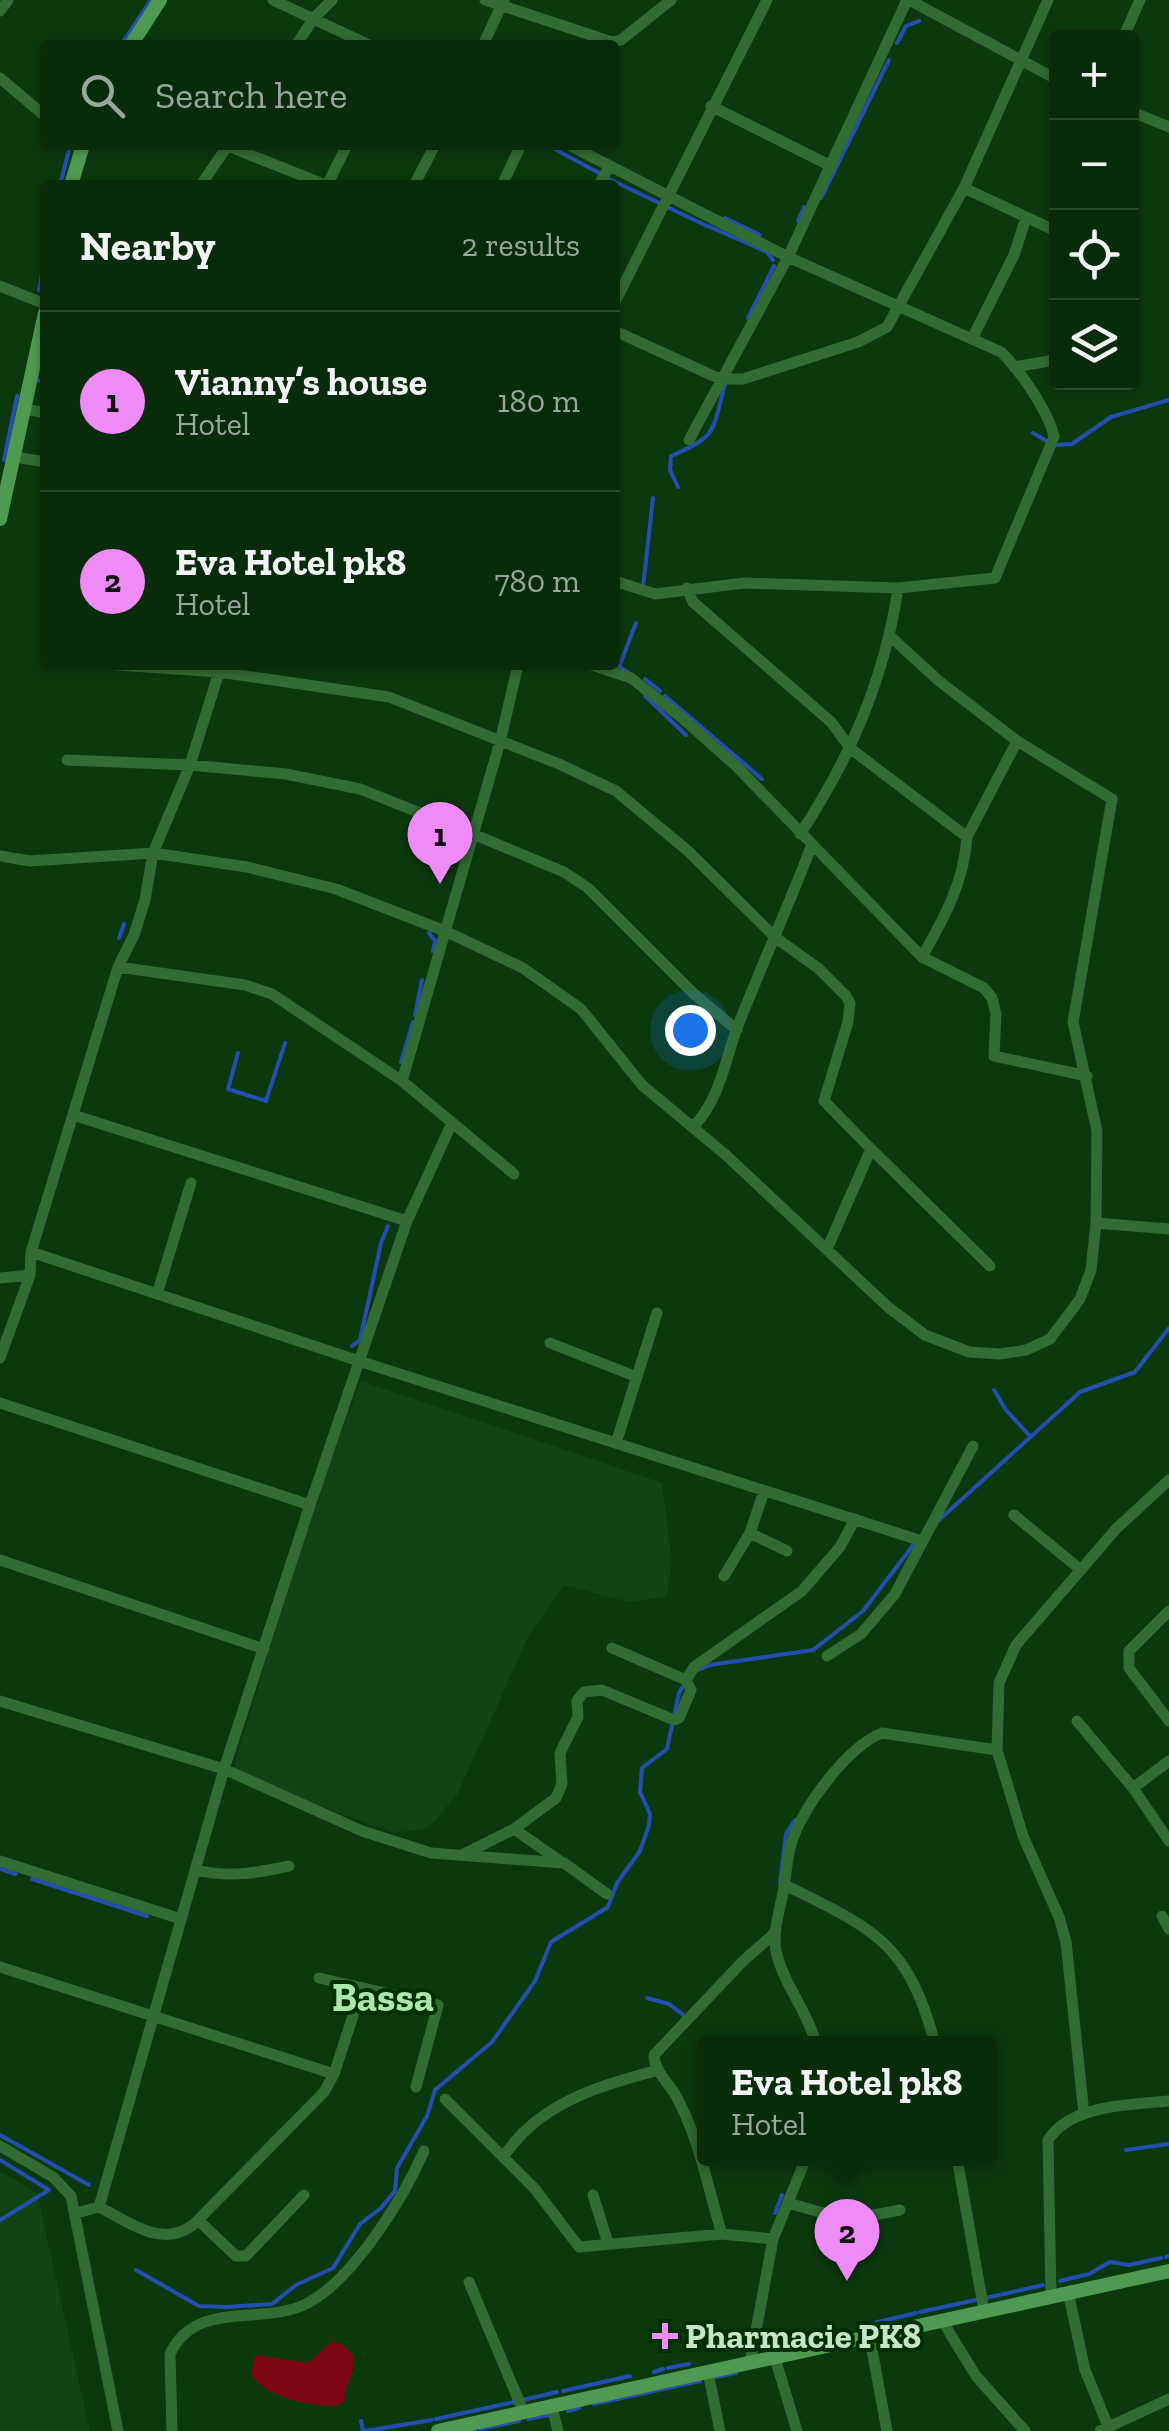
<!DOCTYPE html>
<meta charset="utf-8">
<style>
:root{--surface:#082b0a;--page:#163718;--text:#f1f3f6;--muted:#98a79c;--line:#29472b;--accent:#ef8bf7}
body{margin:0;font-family:"Zilla Slab",serif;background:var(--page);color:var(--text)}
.controls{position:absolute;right:30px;top:30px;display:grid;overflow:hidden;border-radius:10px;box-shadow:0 2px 8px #0004}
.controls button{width:90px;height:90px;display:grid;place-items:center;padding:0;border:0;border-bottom:2px solid var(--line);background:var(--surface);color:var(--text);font:50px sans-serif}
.you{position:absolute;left:690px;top:1030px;width:35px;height:35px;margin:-25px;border:8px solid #fff;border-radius:50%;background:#1a73e8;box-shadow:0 0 0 15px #1a73e833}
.badge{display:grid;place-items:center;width:65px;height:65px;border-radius:50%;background:var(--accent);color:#111;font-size:32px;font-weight:700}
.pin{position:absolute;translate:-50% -82px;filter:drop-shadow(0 2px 5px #0008)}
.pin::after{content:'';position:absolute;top:52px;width:35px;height:30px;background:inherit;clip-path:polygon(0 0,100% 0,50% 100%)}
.popup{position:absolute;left:697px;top:2036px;width:300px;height:130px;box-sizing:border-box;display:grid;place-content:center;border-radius:10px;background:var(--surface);filter:drop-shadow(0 2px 8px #0005);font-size:32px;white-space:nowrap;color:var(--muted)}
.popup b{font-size:38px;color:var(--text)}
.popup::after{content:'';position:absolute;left:50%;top:100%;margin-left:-20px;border:20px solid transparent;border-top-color:var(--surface)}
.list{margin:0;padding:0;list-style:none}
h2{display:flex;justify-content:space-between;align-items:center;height:130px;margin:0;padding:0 40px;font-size:42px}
h2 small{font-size:32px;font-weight:400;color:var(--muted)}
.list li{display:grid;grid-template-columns:65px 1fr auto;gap:30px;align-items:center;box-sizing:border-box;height:180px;padding:0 40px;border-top:2px solid var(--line)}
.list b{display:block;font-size:38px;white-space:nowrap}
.list p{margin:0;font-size:32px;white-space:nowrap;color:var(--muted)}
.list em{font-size:32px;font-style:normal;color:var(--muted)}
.icon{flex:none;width:55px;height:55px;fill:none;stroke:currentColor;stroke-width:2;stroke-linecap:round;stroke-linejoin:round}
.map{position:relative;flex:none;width:1169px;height:2431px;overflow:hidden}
.search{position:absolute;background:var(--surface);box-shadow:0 2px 8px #0004;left:40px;top:40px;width:580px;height:110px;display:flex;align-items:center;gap:25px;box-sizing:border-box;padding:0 35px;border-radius:10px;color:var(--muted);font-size:38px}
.panel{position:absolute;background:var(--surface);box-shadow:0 2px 8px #0004;left:40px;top:180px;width:580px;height:490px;border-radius:10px}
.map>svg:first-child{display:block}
.built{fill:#114415}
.green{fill:#7c0614}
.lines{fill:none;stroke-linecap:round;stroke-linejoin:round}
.stream{stroke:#254eb3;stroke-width:4}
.minor{stroke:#316c33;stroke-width:11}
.major{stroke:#4e9a50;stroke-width:14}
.poi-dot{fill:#ef8bf7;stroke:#002f04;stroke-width:4}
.labels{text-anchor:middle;stroke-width:8;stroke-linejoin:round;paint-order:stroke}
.poi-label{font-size:35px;font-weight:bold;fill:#c7e5c6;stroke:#002f04;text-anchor:start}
.quarter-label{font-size:40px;font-weight:bold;fill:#aae9a9;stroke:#002f04}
</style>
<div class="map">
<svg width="1169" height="2431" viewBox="0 0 1169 2431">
<rect width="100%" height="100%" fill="#0b390e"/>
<path class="built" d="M 361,1381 L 662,1483 L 672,1561 L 667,1596 L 629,1602 L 564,1585 L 529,1635 L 457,1795 L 428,1828 L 394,1833 L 232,1773 L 310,1515 Z
M 0,2171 L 37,2193 L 90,2431 L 0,2431 Z"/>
<path class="green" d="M 332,2341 L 342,2344 L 354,2356 C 355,2379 343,2385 345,2401 L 337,2406 C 309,2406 265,2398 251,2374 L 255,2355 L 308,2363 Z"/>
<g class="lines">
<path class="stream" d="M 897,43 L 906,26 L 919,21
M 121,45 L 151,0
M 547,145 L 599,173
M 607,178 L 659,203
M 60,185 L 70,146
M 821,198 L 889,60
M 665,206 L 707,226
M 725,218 L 760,235
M 798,221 L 804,207
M 708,226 L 767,252 L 773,260
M 39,290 L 45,258
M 748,318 L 774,266
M 36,379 L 45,384
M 1033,433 L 1050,443
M 1056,445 L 1072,444 L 1111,417 L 1169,400
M 4,460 L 17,396
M 678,487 L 670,470 L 671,456 C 718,436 712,432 725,384
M 643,587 L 653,498
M 628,672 L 619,667 L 636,623
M 645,679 L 660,691
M 647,694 L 645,696 L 686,735
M 665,696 L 762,779
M 429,933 L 435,941 L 433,951
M 119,938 L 124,924
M 415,1015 L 422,980
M 238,1053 L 228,1089 L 266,1101 L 285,1043
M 401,1062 L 413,1022
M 352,1346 L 360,1340 L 381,1243 L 388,1226
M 994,1390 L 1006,1410 L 1030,1436
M 939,1520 L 1080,1392 L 1135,1372 L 1169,1328
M 698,1670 L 710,1665 L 813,1650 L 863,1611 L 914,1544
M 0,1869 L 16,1874
M 32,1879 L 147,1916
M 780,1882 L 786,1834 L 795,1820
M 647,1998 L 669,2004 L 686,2017
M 0,2135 L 89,2185
M 1126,2150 L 1169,2144
M 0,2160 L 49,2190 L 0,2220
M 795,2162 L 797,2158
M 775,2213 L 782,2195
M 1166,2257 L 1169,2256
M 1110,2262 L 1129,2265 L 1161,2258
M 136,2270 L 199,2306 L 226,2307 L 272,2304 L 296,2285 L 333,2268 L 360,2224 L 381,2208 L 395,2191 L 397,2168 L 427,2116 L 435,2090 L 492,2042 L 535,1981 L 551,1942 L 608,1907 L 617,1883 L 640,1851 L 649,1825 L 650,1814 L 640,1792 L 642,1768 L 667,1749 L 679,1693 L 685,1683
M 1060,2281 L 1089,2274 L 1108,2263
M 986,2298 L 1043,2285
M 920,2312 L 976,2300
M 865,2325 L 916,2313
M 668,2368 L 689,2364
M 654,2372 L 663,2369
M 716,2377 L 736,2373
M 563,2391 L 630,2376
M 523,2400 L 557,2392
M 594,2404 L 700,2381
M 568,2411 L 579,2408
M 436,2419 L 514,2402
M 528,2419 L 548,2415
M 361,2421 L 363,2431
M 480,2429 L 519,2421
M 365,2431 L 432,2420
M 472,2431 L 475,2430"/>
<path class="minor" d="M 273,0 L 369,45
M 485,0 L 612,42 L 621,40 L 671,0
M 909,0 L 1056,79
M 0,11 L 8,0
M 1123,38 L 1140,0
M 296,45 L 314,18 L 332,0
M 483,45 L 504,0
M 0,78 L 45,116
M 711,106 L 831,166
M 1132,112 L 1169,127
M 225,145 L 326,185
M 569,145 L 788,257 L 1001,352 C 1019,369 1049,412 1054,437 L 995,578 L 898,588 L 744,583 L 655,594 L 615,581
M 201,185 L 228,145
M 327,185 L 347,145
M 414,185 L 435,145
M 502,185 L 521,145
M 599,185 L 609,166
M 964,188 L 1056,231
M 0,286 L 45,304
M 615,302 L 767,0
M 615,331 L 720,379 L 743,379 L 858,342 L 887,327 L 964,188 L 1048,0
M 972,339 L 1014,255 L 1026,218
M 1014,367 L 1050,361 L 1056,354
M 26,409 L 45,413
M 689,440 L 788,257 L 907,0
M 15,457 L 45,462
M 687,588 L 693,602 L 831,722 L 851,749 L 967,837 C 964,883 944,918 922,957
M 117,665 L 219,672 L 389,697 L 559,764 L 616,791 L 688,851 L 776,938 L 818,968 L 846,996 L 850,1003 L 848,1022 L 824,1101 L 871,1149
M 592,665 L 631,678 L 682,718 L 736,766 L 922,957 L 984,988 L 992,998 L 996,1014 L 994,1056 L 1087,1076
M 67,760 L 190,765 L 286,774 L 360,789 L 473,834 L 564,872 L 588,888 L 693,993 L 737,1030
M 800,834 C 850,759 885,678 898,588
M 967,837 L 1017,741
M 0,856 L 30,861 L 153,853 L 247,867 L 336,889 L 445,931 L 523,968 L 581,1009 L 642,1085 L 727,1156 L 888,1307 L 925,1335 L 969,1352 L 1000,1354 L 1026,1350 L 1050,1339 L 1080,1299 L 1091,1270 L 1096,1223 L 1097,1131 L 1073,1022 L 1112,799 L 1017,741 L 939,681 L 891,637
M 118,967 L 245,985 L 272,994 L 402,1081 L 514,1174
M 402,1081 L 500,742 L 518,665
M 73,1115 L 407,1221
M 693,1127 C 720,1099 724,1064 737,1028 C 761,967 788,907 811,847
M 1096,1223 L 1169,1229
M 827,1249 L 871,1149 L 990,1266
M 31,1252 L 359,1361 L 922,1541
M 0,1278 L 30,1275
M 157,1294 L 191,1183
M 550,1343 L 637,1377
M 0,1358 L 30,1275 L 31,1252 L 118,967 L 134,935 L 145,900 L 153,853 L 190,765 L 220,669
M 0,1403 L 310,1505
M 616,1443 L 657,1313
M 1014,1515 L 1081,1570
M 750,1533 L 787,1551
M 0,1560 L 264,1649
M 724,1576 L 750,1533 L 764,1491
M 1169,1611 L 1129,1651 L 1129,1668 L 1169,1721
M 612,1648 L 686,1680
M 827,1656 L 861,1634 L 895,1594 L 973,1446
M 0,1701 L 224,1769 L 362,1831 L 431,1853 L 564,1863 L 607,1894
M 1077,1721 L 1133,1788 L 1169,1841
M 1133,1788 L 1169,1761
M 514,1829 L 560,1861
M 462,1855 L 514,1829 L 556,1798 L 562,1784 L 560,1753 L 578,1717 L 577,1701 L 584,1692 L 602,1690 L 674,1720 L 679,1718 L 691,1690 L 686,1680 L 694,1667 L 802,1591 L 840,1547 L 855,1519
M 0,1861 L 181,1919
M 196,1870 C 230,1878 256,1873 289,1866
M 785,1885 C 873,1929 908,1941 935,2044
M 1162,1916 L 1169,1929
M 0,1967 L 334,2074
M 319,1978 L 438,2005 L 416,2087
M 816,2044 C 808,2011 783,1984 776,1951 C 773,1933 778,1916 782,1898 C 786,1880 786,1862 791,1844 C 802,1808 847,1747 882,1733 L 997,1750
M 445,2099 L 535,2189 L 579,2247 L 722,2234 L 773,2239
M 1084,2114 L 1066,1942 L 1059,1917 L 1023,1836 L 997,1750 L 999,1683 L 1016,1645 L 1116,1529 L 1169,1480
M 0,2146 L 53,2177 L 71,2196 L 118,2431
M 504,2156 C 540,2102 600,2086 658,2070
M 957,2158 L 984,2311
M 593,2195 L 608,2243
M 788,2203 L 848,2220 L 900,2210
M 99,2207 C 130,2222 161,2249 193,2225 L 324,2092 L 334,2074 L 362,1988
M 76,2213 L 99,2207 L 224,1769 L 310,1505 L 407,1221 L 451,1125
M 198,2220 L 236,2256 L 246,2256 L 304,2195
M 722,2234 C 708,2189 699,2137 676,2096 C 668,2082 654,2071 654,2055 L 744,1960 L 775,1933
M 469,2282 L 524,2413
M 1068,2292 L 1085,2370 L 1108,2426
M 1051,2295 L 1048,2140 C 1071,2104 1131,2105 1169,2101
M 943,2322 L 976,2376 L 1025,2431
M 870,2339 L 887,2431
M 775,2358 L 797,2431
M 750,2363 L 773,2239 L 806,2158
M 708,2372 L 720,2431
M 552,2407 L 558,2431
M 172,2431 L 170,2354 C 196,2298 263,2327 308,2303 C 354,2278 403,2199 424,2151
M 1100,2431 L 1169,2399"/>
<path class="major" d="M 131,45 L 160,0
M 71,185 L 83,145
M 0,519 L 45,313
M 438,2431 L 1169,2271"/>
</g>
<path class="poi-dot" d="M660 2321h10v10h10v10h-10v10h-10v-10h-10v-10h10z"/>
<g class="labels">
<g class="poi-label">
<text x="685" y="2348">Pharmacie PK8</text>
</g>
<g class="quarter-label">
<text x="383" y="2011">Bassa</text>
</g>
</g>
</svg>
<div class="controls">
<button>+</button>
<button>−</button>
<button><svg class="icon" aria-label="locate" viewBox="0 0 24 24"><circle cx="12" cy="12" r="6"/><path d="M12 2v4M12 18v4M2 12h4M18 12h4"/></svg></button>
<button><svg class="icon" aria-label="layers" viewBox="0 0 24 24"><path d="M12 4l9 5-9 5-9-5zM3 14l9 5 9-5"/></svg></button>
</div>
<div class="you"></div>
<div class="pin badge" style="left:440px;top:884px">1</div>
<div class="pin badge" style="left:847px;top:2281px">2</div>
<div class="popup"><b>Eva Hotel pk8</b>Hotel</div>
<div class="search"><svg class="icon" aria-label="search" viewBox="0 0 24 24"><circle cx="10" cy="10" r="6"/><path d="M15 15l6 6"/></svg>Search here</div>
<section class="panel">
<h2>Nearby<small>2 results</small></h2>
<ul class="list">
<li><span class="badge">1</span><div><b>Vianny’s house</b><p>Hotel</p></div><em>180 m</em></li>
<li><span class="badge">2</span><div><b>Eva Hotel pk8</b><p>Hotel</p></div><em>780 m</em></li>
</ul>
</section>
</div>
